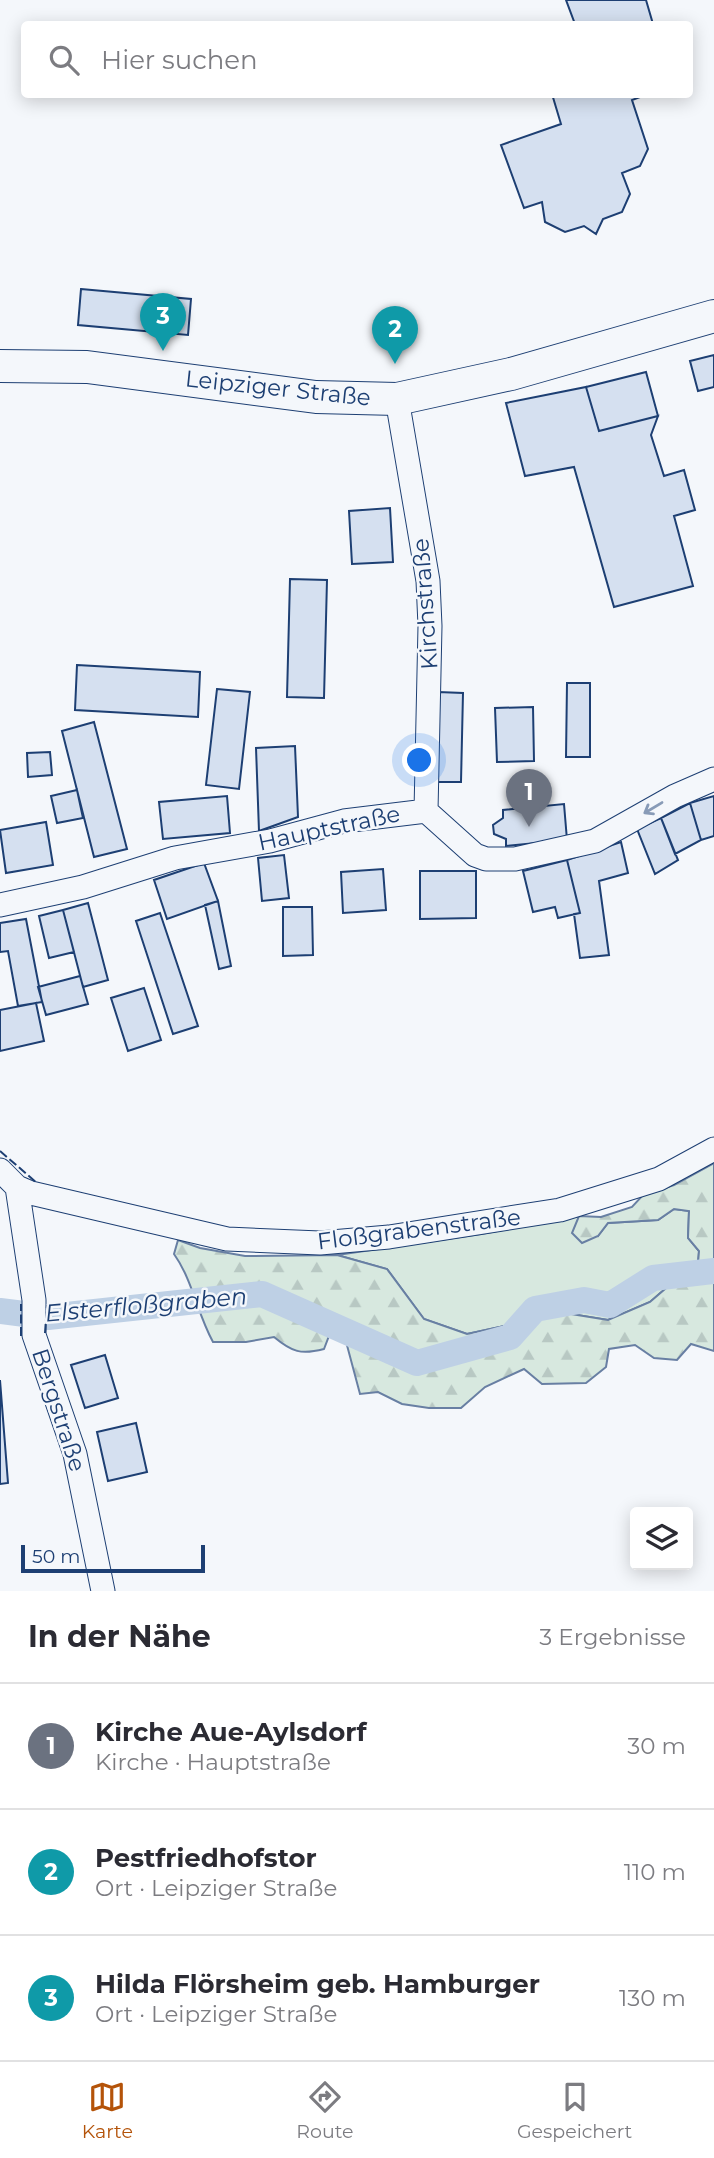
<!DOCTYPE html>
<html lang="de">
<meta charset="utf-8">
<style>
:root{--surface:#fff;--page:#f2f2f3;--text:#2b2b33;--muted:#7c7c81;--line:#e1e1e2;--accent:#b45309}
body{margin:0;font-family:Montserrat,sans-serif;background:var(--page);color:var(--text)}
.controls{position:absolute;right:21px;bottom:21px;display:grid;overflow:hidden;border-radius:7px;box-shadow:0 4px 18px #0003}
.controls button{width:63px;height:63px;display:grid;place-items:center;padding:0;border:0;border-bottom:2px solid var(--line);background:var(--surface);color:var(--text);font:35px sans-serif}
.scale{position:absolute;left:21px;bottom:18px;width:184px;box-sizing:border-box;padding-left:7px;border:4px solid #1d3f73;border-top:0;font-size:19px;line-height:24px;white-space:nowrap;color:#1d3f73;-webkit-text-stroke:5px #f4f7fb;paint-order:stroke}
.you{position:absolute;left:420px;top:761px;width:24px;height:24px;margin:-18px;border:5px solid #fff;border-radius:50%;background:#1a73e8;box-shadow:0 0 0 10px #1a73e833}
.badge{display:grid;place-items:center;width:46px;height:46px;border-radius:50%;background:var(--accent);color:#fff;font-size:23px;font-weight:700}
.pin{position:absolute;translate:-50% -58px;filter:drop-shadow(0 2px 4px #0008)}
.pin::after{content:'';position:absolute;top:37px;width:24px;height:21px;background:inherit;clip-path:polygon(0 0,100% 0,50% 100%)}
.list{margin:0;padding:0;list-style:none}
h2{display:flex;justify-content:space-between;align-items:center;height:91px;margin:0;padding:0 28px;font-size:30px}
h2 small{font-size:23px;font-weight:400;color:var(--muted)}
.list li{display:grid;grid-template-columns:46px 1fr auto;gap:21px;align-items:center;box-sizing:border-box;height:126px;padding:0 28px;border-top:2px solid var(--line)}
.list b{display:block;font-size:26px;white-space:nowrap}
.list p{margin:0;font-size:23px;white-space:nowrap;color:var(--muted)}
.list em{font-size:23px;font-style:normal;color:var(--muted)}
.icon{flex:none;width:38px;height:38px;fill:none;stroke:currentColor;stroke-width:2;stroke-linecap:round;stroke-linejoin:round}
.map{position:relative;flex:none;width:714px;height:1591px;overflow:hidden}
.search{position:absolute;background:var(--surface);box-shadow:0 4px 18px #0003;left:21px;right:21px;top:21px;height:77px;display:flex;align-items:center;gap:18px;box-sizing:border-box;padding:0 24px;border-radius:7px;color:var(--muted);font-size:26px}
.sheet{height:469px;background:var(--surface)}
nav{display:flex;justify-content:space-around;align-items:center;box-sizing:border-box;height:98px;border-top:2px solid var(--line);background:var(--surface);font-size:19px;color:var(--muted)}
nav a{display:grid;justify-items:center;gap:4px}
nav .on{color:var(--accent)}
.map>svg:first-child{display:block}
.green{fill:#d7e8df;stroke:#687fa3;stroke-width:2}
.forest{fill:url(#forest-firs);stroke:#687fa3;stroke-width:2}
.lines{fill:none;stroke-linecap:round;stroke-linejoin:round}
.canal{stroke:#bed0e5;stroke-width:26}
.building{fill:#d5e0f0;stroke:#1d3f73;stroke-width:2}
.street-casing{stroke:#1d3f73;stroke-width:25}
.secondary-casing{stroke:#1d3f73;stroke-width:34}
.street{stroke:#f4f7fb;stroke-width:23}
.secondary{stroke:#f4f7fb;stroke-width:32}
.fence{stroke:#1d3f73;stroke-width:2;stroke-dasharray:9 3.5;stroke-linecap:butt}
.oneway{stroke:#889bb7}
.labels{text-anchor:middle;stroke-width:5;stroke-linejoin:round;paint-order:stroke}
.street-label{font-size:23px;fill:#1d3f73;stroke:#f4f7fb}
.water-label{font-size:24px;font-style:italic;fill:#1d3f73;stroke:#f4f7fb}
</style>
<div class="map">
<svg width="714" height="1591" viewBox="0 0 714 1591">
<defs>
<pattern id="forest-firs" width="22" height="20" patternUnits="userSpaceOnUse" patternTransform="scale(1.75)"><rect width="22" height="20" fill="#d7e8df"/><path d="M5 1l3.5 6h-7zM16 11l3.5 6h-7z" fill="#b8c8c3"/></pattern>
</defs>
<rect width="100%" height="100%" fill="#f4f7fb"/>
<path class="green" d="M 674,1209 L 689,1211 L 688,1238 L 699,1251 L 697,1275 L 672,1283 L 650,1302 L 608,1320 L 565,1313 L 467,1334 L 424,1319 L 387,1269 L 337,1255 L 481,1234 L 579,1216 L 598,1236 L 608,1223 L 658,1220 Z"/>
<path class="forest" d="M 714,1163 L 714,1351 L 691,1344 L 677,1360 L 654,1358 L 635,1345 L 609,1349 L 606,1367 L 586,1383 L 542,1384 L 524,1369 L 485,1387 L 461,1408 L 429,1408 L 402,1404 L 378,1392 L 360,1394 L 344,1334 L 329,1336 L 324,1349 C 301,1355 292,1352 274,1337 L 246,1342 L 213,1342 C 197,1313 193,1281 174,1254 L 178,1240 L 200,1248 L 245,1256 L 337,1255 L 387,1269 L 424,1319 L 467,1334 L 565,1313 L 608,1320 L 650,1302 L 672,1283 L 697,1275 L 699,1251 L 688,1238 L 689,1211 L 674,1209 L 658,1220 L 608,1223 L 598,1236 L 582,1243 L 572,1233 L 579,1216 L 601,1217 L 632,1207 L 643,1195 L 674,1185 Z"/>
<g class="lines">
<path class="canal" d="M 0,1311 L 48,1317 L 262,1294 L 417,1363 L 510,1337 L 535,1309 L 584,1300 L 610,1305 L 653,1278 L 714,1271"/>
</g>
<path class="building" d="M 566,0 L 646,0 L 653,24 L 575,24 Z
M 552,94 L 648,94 L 632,100 L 648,149 L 640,166 L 622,173 L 630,194 L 622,212 L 603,219 L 596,234 L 584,226 L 565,232 L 545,222 L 542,202 L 524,208 L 501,145 L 561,124 Z
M 81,289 L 191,299 L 188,335 L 78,325 Z
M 714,355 L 714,387 L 698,391 L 690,361 Z
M 646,372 L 658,416 L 599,431 L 586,387 Z
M 586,387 L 599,431 L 658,416 L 651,435 L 664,476 L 684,470 L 695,510 L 674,516 L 693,586 L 614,607 L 574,467 L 525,476 L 506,403 Z
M 390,508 L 393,562 L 352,564 L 349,511 Z
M 290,579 L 327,580 L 324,698 L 287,697 Z
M 77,665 L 200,672 L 198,717 L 75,710 Z
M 567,683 L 590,683 L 590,757 L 566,757 Z
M 217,689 L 250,692 L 239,789 L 206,785 Z
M 438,692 L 463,693 L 461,782 L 436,782 Z
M 533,707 L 534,761 L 497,762 L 495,708 Z
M 94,722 L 127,849 L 94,857 L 62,731 Z
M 295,746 L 298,817 L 259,831 L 256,748 Z
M 50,752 L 52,775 L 28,777 L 27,753 Z
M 77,790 L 83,818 L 57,823 L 51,796 Z
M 227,796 L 230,833 L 163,839 L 159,802 Z
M 714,796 L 714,836 L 701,840 L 690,803 Z
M 690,803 L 701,840 L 675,854 L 661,818 Z
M 564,804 L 567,840 L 506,846 L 506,839 L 494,834 L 493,825 L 503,818 L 503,810 Z
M 661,818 L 678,860 L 655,874 L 637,829 Z
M 46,822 L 53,865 L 6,873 L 0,830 Z
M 621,842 L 628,873 L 599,881 L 609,955 L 580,958 L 574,914 L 580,913 L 567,860 Z
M 284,855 L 289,898 L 262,901 L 258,858 Z
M 567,860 L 580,913 L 558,918 L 555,907 L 533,912 L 523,871 Z
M 204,863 L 218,901 L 167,919 L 154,880 Z
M 383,869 L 386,910 L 343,913 L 341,872 Z
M 420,871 L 476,871 L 476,918 L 420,919 Z
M 218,901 L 231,966 L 219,969 L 205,905 Z
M 88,903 L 108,980 L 83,987 L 63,910 Z
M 283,907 L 312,907 L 313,955 L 283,956 Z
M 63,910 L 74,952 L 49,958 L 39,916 Z
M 160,913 L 198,1026 L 173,1034 L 136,921 Z
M 26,919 L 42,1002 L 18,1006 L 8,951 L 0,952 L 0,923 Z
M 80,976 L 88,1004 L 46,1015 L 38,987 Z
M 144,988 L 161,1040 L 128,1051 L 111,998 Z
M 36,1003 L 44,1041 L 0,1051 L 0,1010 Z
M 105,1355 L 118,1398 L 85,1408 L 71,1365 Z
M 0,1380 L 8,1483 L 0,1484 Z
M 136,1423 L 147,1472 L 108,1481 L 97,1432 Z"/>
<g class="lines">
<defs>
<path id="street" d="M 397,399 L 428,581 L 430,626 L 426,811
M 426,811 L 475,855 L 486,859 L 515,859 L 595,841 L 675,796 L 714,779
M 0,905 L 83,887 L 175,858 L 270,841 L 344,821 L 426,811
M 0,1170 L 17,1187 L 31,1193 L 227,1239 L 320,1243 L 389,1237 L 560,1210 L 659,1179 L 714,1149
M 17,1187 L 34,1300 L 34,1335 L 75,1454 L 103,1591"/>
<path id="secondary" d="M 0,366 L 87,367 L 316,397 L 397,399 L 511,374 L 714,316"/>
</defs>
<use href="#street" class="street-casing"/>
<use href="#secondary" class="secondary-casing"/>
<use href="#street" class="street"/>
<use href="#secondary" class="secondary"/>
<path class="fence" d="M 0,1151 L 37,1183
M 45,1333 L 47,1305
M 21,1336 L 21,1304"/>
</g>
<defs><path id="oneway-shaft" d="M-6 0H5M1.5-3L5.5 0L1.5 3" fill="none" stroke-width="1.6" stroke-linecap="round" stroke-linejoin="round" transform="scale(1.75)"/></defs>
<use class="oneway" href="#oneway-shaft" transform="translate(653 808) rotate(149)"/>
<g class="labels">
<g class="street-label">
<text transform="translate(278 388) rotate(6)" y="8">Leipziger Straße</text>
<text transform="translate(425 604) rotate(-94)" y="8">Kirchstraße</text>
<text transform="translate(329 828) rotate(-12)" y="8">Hauptstraße</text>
<text transform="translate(419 1229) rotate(-7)" y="8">Floßgrabenstraße</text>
<text transform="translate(59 1410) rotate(72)" y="8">Bergstraße</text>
</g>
<g class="water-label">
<text transform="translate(146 1305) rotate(-5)" y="8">Elsterfloßgraben</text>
</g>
</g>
</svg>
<div class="controls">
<button><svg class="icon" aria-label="layers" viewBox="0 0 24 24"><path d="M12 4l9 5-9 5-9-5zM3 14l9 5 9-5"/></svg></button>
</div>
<div class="scale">50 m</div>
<div class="you"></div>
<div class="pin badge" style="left:529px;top:827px;background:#6b7280">1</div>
<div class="pin badge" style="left:395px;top:364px;background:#0f9aa8">2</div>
<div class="pin badge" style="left:163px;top:351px;background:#0f9aa8">3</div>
<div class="search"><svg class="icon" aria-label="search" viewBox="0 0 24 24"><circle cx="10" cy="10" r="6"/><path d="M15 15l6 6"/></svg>Hier suchen</div>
</div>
<section class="sheet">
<h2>In der Nähe<small>3 Ergebnisse</small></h2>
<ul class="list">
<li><span class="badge" style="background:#6b7280">1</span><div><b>Kirche Aue-Aylsdorf</b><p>Kirche · Hauptstraße</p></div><em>30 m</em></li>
<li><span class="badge" style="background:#0f9aa8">2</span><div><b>Pestfriedhofstor</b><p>Ort · Leipziger Straße</p></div><em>110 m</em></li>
<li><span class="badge" style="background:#0f9aa8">3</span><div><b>Hilda Flörsheim geb. Hamburger</b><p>Ort · Leipziger Straße</p></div><em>130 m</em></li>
</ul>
</section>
<nav>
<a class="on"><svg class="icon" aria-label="map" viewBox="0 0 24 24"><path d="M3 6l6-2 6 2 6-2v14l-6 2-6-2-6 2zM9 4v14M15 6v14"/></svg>Karte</a>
<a><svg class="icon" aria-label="directions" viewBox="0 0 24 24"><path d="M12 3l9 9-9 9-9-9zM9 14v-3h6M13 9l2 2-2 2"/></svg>Route</a>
<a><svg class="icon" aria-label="saved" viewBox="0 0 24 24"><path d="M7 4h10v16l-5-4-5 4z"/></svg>Gespeichert</a>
</nav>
